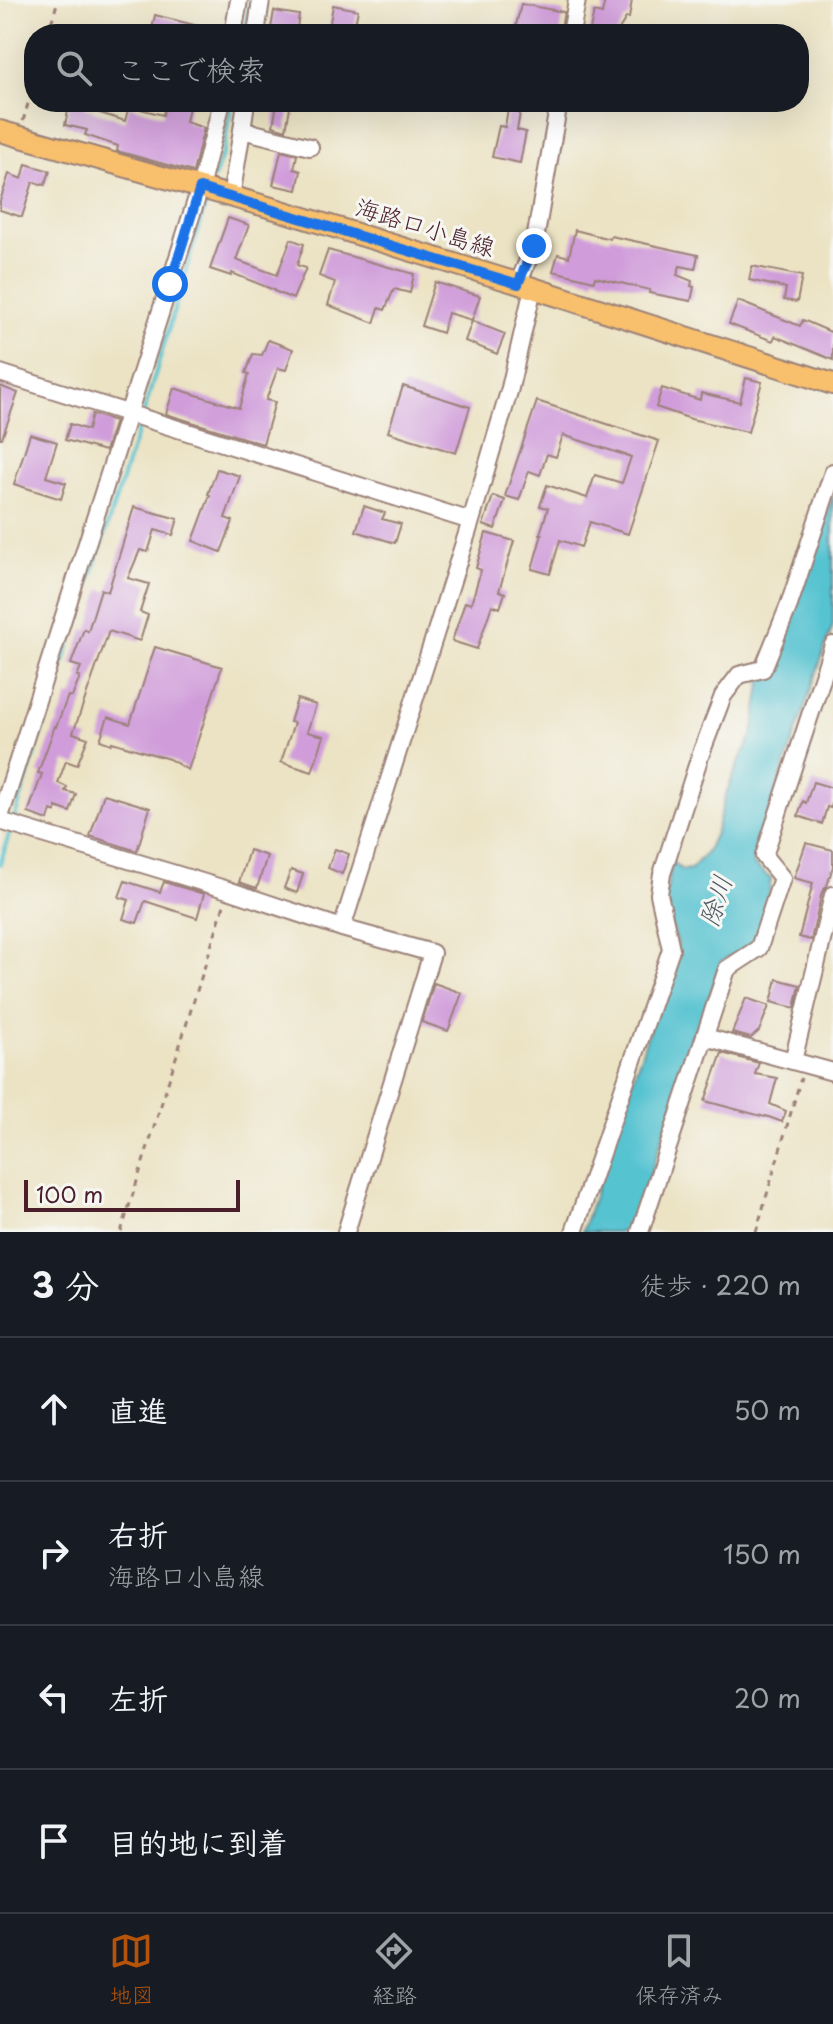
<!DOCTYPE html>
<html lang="ja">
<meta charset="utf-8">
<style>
:root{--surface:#171b24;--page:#20242c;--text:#f1f3f6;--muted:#9ea1a6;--line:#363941;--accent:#b45309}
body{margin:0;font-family:"Playpen Sans","Klee One",sans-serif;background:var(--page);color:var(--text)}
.scale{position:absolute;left:24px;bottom:20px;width:216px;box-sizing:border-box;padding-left:8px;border:4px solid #4a1f2b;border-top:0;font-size:22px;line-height:28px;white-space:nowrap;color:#4a1f2b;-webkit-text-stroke:6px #f6f6f2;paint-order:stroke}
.stop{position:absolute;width:24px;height:24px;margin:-18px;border:6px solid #1a73e8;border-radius:50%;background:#fff}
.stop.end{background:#1a73e8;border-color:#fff;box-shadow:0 2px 8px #0008}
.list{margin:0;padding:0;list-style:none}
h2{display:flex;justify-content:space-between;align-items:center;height:104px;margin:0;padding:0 32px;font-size:34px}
h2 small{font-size:26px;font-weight:400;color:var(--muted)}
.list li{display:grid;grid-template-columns:52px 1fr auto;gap:24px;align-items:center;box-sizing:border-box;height:144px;padding:0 32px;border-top:2px solid var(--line)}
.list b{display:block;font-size:30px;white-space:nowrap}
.list p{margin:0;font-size:26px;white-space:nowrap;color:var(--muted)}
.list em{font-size:26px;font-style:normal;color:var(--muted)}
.icon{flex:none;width:44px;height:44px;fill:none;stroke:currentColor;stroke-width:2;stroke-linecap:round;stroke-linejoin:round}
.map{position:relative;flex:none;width:833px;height:1232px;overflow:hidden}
.search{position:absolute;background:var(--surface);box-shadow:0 8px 32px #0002;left:24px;right:24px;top:24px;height:88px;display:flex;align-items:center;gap:20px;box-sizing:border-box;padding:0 28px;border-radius:32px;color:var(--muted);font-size:30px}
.sheet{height:680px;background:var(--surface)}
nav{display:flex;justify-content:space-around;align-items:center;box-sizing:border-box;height:112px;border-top:2px solid var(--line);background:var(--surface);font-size:22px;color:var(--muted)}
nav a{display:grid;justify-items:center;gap:4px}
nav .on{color:var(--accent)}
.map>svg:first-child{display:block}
.water{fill:#57c3d1;stroke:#50717e;stroke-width:2}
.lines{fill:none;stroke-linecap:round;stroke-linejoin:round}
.stream{stroke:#57c3d1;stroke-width:4}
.building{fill:#d09dda}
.minor-casing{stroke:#9b8178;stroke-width:20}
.major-casing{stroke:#9b8178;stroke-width:24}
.path{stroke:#9b8178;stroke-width:3;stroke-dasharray:6 6;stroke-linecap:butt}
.minor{stroke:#fff;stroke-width:16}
.major{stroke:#f8bf6c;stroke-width:20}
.route{stroke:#1a73e8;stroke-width:10}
.labels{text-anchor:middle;stroke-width:6;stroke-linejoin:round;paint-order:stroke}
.street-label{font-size:24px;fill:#4a1f2b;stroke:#f6f6f2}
.water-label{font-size:26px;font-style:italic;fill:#4f5865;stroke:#f6f6f2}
</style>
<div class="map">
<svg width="833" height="1232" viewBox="0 0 833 1232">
<rect width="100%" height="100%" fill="#f6f6f2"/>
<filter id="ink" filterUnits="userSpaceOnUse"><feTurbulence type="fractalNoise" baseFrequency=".0125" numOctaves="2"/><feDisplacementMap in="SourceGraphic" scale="16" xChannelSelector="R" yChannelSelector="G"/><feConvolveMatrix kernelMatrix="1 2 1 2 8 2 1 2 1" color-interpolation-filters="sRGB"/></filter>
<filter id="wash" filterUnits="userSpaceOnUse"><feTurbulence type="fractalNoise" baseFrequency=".006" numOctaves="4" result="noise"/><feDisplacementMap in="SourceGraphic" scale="32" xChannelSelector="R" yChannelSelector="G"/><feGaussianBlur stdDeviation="1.8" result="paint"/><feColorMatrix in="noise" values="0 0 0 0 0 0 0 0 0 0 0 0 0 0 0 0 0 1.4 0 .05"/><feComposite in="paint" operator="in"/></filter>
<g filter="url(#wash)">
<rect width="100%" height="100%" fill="#ece3c4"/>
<path class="water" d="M 833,495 L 833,625 L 753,858 L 753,864 L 771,879 C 770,890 758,941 750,947 C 742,955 729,954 721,962 L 631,1232 L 582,1232 L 678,944 L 664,905 L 672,862 L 682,870 L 691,869 L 706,853 L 716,831 L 727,791 L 739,762 L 753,734 L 762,679 L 768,677 L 774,666 Z"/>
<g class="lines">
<path class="stream" d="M 244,34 L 250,0
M 214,178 L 223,152 L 232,102
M 144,412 L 206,203
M 14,819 L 141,420
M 0,864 L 11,828"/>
</g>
<g id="blocks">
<path class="building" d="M 605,0 L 632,0 L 629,18 L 626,18 L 616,34 L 589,34 L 594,12 L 602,14 Z
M 521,4 L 564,12 L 560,34 L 514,34 Z
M 333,5 L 358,10 L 353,34 L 328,34 Z
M 274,11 L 299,15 L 296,34 L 270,34 Z
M 155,15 L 214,30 L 213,34 L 151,34 Z
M 70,102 L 85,102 L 84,108 L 125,121 L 129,106 L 163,115 L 166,102 L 190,102 L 186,122 L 204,128 L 193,172 L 117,151 L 118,146 L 85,135 L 87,130 L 65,125 Z
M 509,102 L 522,102 L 517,130 L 526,132 L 520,163 L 492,157 L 499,126 L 505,127 Z
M 277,104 L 290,107 L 286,130 L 273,126 Z
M 281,151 L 297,155 L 294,169 L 301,171 L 297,190 L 273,185 Z
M 26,164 L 50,171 L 45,185 L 33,182 L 22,217 L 0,210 L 0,201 L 9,174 L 22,179 Z
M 228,218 L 249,225 L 236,260 L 277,275 L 291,239 L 304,244 L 297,265 L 306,268 L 293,299 L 274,291 L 274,290 L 232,273 L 231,276 L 210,269 Z
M 575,230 L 610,239 L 611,236 L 698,255 L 695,269 L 680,266 L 677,275 L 692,281 L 691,286 L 694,287 L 691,301 L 649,293 L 650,290 L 595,277 L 594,281 L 553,271 L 558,254 L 569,257 Z
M 328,250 L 414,274 L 410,293 L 394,289 L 385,310 L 379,308 L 374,323 L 328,305 L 335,282 L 319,276 Z
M 752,266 L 802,276 L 797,302 L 784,300 L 786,288 L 749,280 Z
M 435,282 L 480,296 L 472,320 L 448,313 L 442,333 L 421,326 Z
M 738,301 L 800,326 L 803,320 L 833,333 L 833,360 L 775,336 L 773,341 L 729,324 Z
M 472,321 L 505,334 L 497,354 L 465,341 Z
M 268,340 L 293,349 L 286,370 L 278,368 L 266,400 L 275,402 L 263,444 L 166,414 L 174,388 L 239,408 L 249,374 L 246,373 L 253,354 L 262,355 Z
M 746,378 L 762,382 L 748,432 L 691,419 L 656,407 L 662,388 L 700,400 L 701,393 L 740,402 Z
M 0,386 L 18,393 L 2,438 L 0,438 Z
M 403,386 L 470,407 L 456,453 L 388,432 Z
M 537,401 L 659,441 L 628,534 L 590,522 L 581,547 L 560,540 L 550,574 L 532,569 L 542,534 L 540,534 L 548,508 L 540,506 L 547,485 L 587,498 L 595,475 L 622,483 L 631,457 L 563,435 L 556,457 L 547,454 L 540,475 L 529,471 L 519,500 L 505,496 Z
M 92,414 L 115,421 L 105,451 L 65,440 L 70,424 L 88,430 Z
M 30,434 L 57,442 L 46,477 L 66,483 L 61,499 L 14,484 Z
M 217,469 L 240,476 L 225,518 L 233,521 L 221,552 L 193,541 L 210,495 L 208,494 Z
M 493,496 L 505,500 L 495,529 L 483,525 Z
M 364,506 L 385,513 L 382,519 L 401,524 L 395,543 L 356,531 Z
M 134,507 L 178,519 L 173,535 L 155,530 L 148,552 L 140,550 L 128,578 L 149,584 L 140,612 L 148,615 L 140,641 L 109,631 L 73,733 L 88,738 L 77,765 L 66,761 L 58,783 L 67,787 L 65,791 L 76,794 L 70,812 L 56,807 L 56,812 L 51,810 L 48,820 L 28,813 L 42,774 L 38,773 L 55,726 L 56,727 L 68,696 L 72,697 L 80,677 L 77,676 L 81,667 L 71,664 L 84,629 L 88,631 L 101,589 L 108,592 Z
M 486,533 L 514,541 L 499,591 L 505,593 L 500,608 L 492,605 L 477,649 L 452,641 L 465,602 L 471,604 L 481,570 L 476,568 Z
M 155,647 L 222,667 L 188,770 L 169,759 L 112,742 L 111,744 L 100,740 L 108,717 L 130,724 Z
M 297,699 L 316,705 L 307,732 L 324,736 L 312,772 L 281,762 L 294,723 L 290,722 Z
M 813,782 L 833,788 L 833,800 L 831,808 L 827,807 L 822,824 L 798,816 L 803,801 L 806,803 Z
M 104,794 L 150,808 L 137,851 L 90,836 Z
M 806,843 L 833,850 L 833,866 L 827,886 L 822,892 L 811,940 L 799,937 L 813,883 L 794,878 Z
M 335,849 L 349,854 L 342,874 L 328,868 Z
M 249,850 L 267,856 L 257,888 L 239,882 Z
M 291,870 L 303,874 L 297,893 L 284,888 Z
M 125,881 L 160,892 L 164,882 L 204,894 L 197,918 L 145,901 L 137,923 L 123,919 L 129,900 L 119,897 Z
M 777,979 L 800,985 L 795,1008 L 771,1002 Z
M 434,983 L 462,993 L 448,1031 L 422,1022 Z
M 746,998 L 769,1006 L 759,1031 L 751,1038 L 732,1033 Z
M 722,1053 L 759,1063 L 755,1074 L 777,1078 L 770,1104 L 786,1111 L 782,1122 L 766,1116 L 765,1117 L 705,1101 Z"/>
</g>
</g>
<g filter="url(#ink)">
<use href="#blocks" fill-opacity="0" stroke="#9b8178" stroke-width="2"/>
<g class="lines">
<defs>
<path id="minor" d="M 233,34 L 239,0
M 256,34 L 261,0
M 571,34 L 577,0
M 242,130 L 246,102
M 231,197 L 242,130 L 310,147
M 518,284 L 534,246 L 559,102
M 0,373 L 471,521
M 0,817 L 200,188 L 222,102
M 0,821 L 228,890 L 342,928 L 432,953 L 346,1232
M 342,928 L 471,521 L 510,388 L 533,288
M 705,1037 L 833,1072
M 793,1061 L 833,895
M 574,1232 L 671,949 L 659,894 L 662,874 L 700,756 L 723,696 L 739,675 L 763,669 L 789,605 L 833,472
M 640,1232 L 727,969 L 759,948 L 782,878 L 764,856 L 833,645"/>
<path id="major" d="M 0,131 L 272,208 L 533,288 L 833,384"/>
</defs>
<use href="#minor" class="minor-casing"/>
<use href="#major" class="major-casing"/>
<path class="path" d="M 48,34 L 58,0
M 23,121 L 34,83
M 121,1232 L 224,905
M 756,1232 L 801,1078"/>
<use href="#minor" class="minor"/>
<use href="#major" class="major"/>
</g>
</g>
<g class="lines" filter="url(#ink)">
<path class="route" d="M 170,284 L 200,188 L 518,284 L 534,246"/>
</g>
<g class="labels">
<g class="street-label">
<text transform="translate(425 228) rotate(17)" y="8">海路口小島線</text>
</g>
<g class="water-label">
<text transform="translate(716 901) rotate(-72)" y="9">除川</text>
</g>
</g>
</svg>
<div class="scale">100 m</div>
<div class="stop" style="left:170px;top:284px"></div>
<div class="stop end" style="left:534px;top:246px"></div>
<div class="search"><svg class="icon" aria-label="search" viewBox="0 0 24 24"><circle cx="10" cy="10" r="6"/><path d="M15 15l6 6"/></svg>ここで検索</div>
</div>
<section class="sheet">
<h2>3 分<small>徒歩 · 220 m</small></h2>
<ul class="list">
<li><svg class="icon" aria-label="ahead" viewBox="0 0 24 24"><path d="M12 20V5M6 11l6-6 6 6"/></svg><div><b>直進</b></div><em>50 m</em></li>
<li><svg class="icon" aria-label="right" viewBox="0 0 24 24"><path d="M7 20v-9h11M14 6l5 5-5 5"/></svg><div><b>右折</b><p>海路口小島線</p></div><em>150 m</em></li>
<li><svg class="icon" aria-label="left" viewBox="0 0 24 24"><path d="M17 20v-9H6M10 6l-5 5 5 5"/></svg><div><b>左折</b></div><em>20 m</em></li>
<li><svg class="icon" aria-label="arrive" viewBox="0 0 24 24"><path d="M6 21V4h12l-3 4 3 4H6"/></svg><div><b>目的地に到着</b></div></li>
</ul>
</section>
<nav>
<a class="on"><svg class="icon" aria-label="map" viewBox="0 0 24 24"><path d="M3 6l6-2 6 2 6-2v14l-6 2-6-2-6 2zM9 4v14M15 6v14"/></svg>地図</a>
<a><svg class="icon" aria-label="directions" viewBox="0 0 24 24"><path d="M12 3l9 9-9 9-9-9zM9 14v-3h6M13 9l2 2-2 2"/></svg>経路</a>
<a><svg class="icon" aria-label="saved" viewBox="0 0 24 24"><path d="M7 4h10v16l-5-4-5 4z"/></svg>保存済み</a>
</nav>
